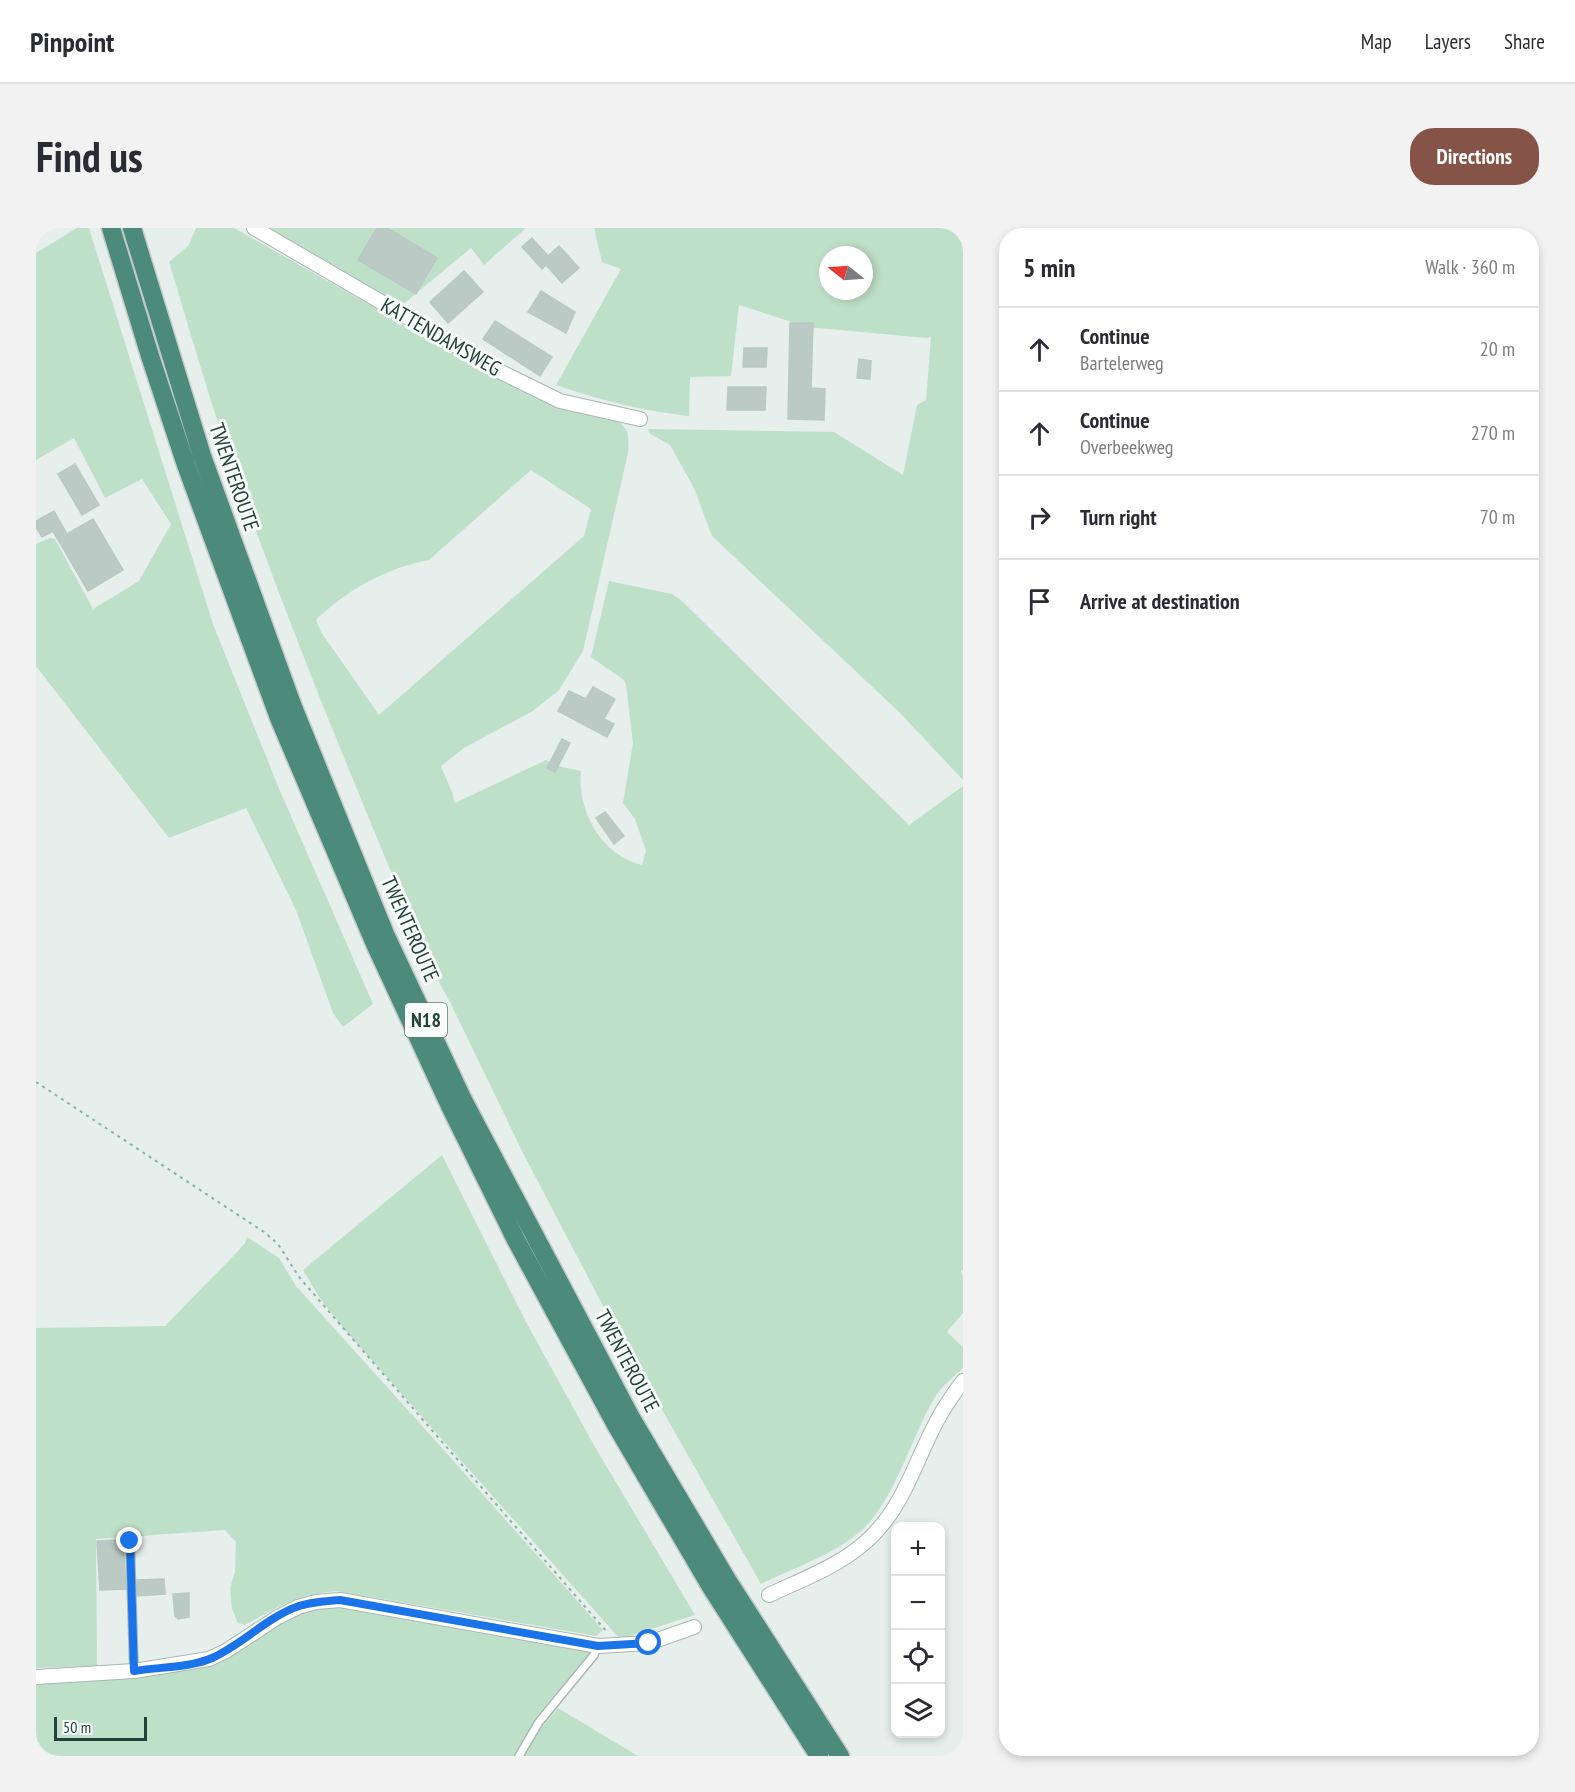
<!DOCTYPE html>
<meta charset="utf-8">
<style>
:root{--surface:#fff;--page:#f2f2f3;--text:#2b2b33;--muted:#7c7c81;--line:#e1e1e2;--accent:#855347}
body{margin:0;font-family:"PT Sans Narrow",sans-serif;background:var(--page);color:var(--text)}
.controls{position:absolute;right:18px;bottom:18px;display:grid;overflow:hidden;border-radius:12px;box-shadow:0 3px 9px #0003}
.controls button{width:54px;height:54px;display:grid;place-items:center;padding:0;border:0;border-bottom:2px solid var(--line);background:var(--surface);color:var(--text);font:30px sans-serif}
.compass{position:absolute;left:783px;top:18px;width:54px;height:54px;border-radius:50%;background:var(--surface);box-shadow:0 3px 9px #0003;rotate:287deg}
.scale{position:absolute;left:18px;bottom:15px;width:93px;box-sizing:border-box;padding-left:6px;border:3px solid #24423a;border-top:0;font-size:16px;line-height:21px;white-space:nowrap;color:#24423a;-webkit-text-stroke:4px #f7fbf9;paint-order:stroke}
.stop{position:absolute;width:18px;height:18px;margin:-14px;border:4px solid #1a73e8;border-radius:50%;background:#fff}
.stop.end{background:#1a73e8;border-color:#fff;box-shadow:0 2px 6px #0008}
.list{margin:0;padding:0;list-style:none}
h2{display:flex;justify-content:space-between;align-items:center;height:78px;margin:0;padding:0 24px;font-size:26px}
h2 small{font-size:20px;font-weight:400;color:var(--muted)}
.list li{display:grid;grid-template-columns:39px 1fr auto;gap:18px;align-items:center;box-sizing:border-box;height:84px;padding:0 24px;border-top:2px solid var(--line)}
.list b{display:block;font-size:22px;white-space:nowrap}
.list p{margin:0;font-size:20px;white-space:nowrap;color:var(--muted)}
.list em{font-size:20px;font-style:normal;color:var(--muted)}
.icon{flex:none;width:33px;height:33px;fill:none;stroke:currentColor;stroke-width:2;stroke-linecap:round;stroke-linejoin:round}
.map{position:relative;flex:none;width:927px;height:1528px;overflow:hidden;border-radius:24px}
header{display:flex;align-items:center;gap:36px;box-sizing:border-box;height:84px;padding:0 30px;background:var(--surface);border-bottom:2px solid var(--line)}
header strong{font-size:28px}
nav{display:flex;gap:33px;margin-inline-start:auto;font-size:21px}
.intro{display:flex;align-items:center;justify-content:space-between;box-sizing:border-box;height:144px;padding:0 36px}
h1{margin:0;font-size:42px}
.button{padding:15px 27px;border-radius:24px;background:var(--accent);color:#fff;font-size:21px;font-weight:700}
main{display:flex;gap:36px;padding:0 36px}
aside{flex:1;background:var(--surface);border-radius:24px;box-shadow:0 3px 9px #0003}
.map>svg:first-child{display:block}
.green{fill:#bfe0c8;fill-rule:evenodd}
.building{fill:#bbcac4;stroke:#b8c9c2;stroke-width:1.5}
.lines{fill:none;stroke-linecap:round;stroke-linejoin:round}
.service-casing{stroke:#a8b8b2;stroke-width:10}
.minor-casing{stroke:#a8b8b2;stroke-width:16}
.trunk-casing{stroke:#c2cac8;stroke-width:21}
.path{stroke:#86b3a5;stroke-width:2;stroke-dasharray:3 4.5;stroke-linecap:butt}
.service{stroke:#fff;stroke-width:7}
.minor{stroke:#fff;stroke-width:14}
.trunk{stroke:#4c8a7c;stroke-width:18}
.route{stroke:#1a73e8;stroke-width:8}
.labels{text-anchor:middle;stroke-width:6;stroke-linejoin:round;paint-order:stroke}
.shield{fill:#f7fbf9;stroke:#637a73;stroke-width:1.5}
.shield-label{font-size:20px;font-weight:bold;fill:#24423a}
.street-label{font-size:21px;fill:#24423a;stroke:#f7fbf9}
</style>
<header>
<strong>Pinpoint</strong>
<nav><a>Map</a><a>Layers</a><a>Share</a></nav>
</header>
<div class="intro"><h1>Find us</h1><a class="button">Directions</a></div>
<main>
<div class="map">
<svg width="927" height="1528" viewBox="0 0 927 1528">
<rect width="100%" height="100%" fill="#e6efeb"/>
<path class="green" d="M 41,0 L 53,0 L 177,396 L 244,563 L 337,776 L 307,799 L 297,785 L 260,682 L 210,580 L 133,610 L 0,438 L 0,316 L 14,310 L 19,311 L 57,381 L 103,353 L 135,296 L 106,251 L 69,270 L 38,210 L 0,232 L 0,25 Z
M 160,0 L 198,0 L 465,151 L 580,191 C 594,203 593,208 592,225 L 547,423 L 523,462 L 497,483 L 428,520 L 405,538 L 416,564 L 419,575 L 510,532 L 526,539 L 545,543 C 541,583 565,627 606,637 L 610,623 L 599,591 L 587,575 L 597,515 L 590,457 L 588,452 L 555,429 L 573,353 L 636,366 L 645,372 L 873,597 L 927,558 L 927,1041 L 925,1043 L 927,1049 L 927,1085 L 911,1104 L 927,1119 L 927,1140 C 919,1148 908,1156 901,1166 C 876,1205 860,1271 826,1302 C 798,1327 759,1339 725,1356 L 566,1076 L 487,925 L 414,774 L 397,743 C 327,578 258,412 198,242 C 174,174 154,103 133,34 L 153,17 ZM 495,242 L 555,281 L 548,308 L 343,487 L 285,404 L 280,392 C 309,363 352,339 393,332 Z
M 226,0 L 490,0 L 448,37 L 435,20 L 365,78 Z
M 558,0 L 927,0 L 927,552 L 863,484 L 676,308 L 658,260 L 634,217 L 613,205 L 612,201 L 798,204 L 867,247 L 881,177 L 890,172 L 895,109 L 891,110 L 771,99 L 703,77 L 695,148 L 654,149 L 653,188 C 606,183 564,172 520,157 L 585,41 L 566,34 ZM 792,27 L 828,27 L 828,63 L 792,63 Z
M 406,927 L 490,1094 L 559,1219 L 659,1387 L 584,1411 L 308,1101 L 283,1069 L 267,1042 Z
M 211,1009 L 243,1030 L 260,1058 L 398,1211 L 567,1402 L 560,1408 L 300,1363 C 260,1367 243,1378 209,1397 L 202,1395 L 196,1381 L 194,1360 L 199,1344 L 200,1314 L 189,1302 L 60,1311 L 61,1438 L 0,1440 L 0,1100 L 129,1098 L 203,1022 L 209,1015 Z
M 291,1375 L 556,1422 L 501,1488 L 478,1528 L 0,1528 L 0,1451 L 145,1442 L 178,1437 L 226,1402 L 248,1389 Z
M 522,1480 L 602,1528 L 486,1528 L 497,1509 Z"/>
<path class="building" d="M 341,0 L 351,0 L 401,30 L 380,66 L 322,32 Z
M 496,10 L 512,28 L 523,18 L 543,40 L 526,55 L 510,37 L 506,41 L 486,19 Z
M 428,43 L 447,64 L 412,95 L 394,74 Z
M 505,63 L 539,84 L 530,105 L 492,84 Z
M 459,93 L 516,129 L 504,148 L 447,111 Z
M 754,95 L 777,95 L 775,160 L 789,161 L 788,192 L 752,191 Z
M 708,120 L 731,120 L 730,139 L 707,139 Z
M 823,131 L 835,133 L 834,151 L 821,150 Z
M 692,159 L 730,159 L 729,182 L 691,182 Z
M 39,236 L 63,277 L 46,287 L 22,246 Z
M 18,283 L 31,306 L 57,291 L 87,342 L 52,363 L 17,303 L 6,309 L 0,299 L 0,293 Z
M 557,459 L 579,471 L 568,491 L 578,496 L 571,509 L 522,483 L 533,463 L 550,471 Z
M 526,511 L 534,515 L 519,544 L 511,540 Z
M 569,584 L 588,608 L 578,616 L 560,590 Z
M 87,1312 L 90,1361 L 64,1362 L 61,1313 Z
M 128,1351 L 129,1366 L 101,1368 L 101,1352 Z
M 153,1365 L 153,1389 L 142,1391 L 139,1388 L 137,1366 Z"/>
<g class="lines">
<defs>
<path id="service" d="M 94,1313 L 98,1443
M 483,1528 L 503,1494 L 558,1427 L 562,1418"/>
<path id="minor" d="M 218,0 L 467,145 L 524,173 L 604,191
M 733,1367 C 769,1350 809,1336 837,1307 C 869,1275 880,1231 902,1191 C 909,1178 918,1165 927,1153
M 0,1449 L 98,1443 L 173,1431 L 190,1423 L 242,1389 L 262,1379 L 280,1374 L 304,1372 L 562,1418 L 613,1415 L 658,1399"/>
<path id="trunk" d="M 75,0 L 114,128 L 150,237 L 243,490 L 339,716 L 414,878 L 480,1012 L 580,1197 L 675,1359 L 783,1528
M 96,0 L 166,228 L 257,479 L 349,706 L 427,872 L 594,1188 L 690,1350 L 804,1528"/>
</defs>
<use href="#service" class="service-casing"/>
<use href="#minor" class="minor-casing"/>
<use href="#trunk" class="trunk-casing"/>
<path class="path" d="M 0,854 L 228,1004 L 242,1016 L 263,1049 L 571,1404"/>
<use href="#service" class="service"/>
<use href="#minor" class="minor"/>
<use href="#trunk" class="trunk"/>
</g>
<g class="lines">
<path class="route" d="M 94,1313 L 98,1443 C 122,1439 153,1440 176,1430 C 207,1416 231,1389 263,1378 C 276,1374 290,1373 304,1372 L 562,1418 L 613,1415"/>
</g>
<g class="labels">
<rect class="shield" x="369" y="775" width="42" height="34" rx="4.5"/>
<g class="shield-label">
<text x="390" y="799">N18</text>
</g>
<g class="street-label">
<text transform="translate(405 109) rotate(30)" y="7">KATTENDAMSWEG</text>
<text transform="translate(198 249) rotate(71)" y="7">TWENTEROUTE</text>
<text transform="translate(374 701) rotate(66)" y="7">TWENTEROUTE</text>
<text transform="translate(591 1133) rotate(62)" y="7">TWENTEROUTE</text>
</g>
</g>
</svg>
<div class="controls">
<button>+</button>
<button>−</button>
<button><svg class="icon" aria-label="locate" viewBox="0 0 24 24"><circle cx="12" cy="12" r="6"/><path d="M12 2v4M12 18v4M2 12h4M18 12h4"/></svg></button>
<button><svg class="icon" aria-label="layers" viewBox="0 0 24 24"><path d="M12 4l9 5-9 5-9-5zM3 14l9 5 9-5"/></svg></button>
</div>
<svg class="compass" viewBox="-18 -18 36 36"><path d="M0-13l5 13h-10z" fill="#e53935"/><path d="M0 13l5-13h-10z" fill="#7c7c81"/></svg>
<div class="scale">50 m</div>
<div class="stop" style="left:613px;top:1415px"></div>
<div class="stop end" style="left:94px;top:1313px"></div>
</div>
<aside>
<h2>5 min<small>Walk · 360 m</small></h2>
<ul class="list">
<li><svg class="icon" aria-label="ahead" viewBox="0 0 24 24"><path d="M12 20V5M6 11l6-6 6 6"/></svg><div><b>Continue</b><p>Bartelerweg</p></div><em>20 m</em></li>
<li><svg class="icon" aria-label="ahead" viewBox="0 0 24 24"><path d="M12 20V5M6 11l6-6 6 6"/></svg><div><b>Continue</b><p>Overbeekweg</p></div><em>270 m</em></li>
<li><svg class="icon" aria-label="right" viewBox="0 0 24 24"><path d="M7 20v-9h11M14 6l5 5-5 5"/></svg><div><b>Turn right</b></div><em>70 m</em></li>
<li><svg class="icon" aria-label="arrive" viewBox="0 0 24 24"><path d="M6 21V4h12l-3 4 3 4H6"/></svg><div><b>Arrive at destination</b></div></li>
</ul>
</aside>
</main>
